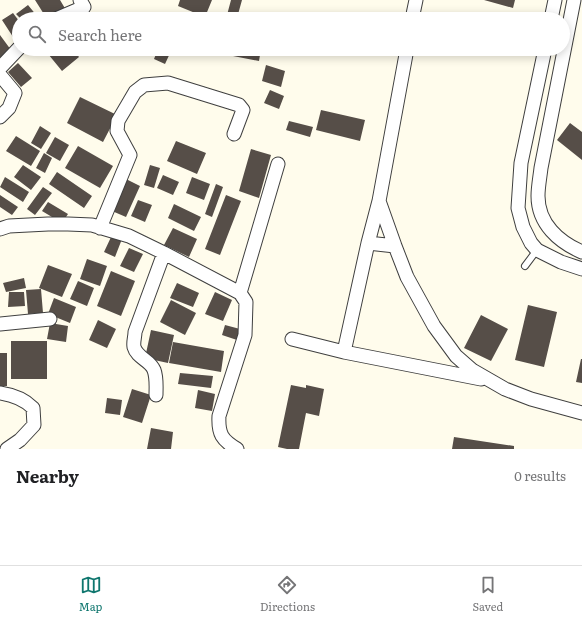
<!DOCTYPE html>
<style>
:root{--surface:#fff;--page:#f6f6f6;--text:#202124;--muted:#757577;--line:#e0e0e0;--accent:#0f766e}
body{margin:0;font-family:Literata,serif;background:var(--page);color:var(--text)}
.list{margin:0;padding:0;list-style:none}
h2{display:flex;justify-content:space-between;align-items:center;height:52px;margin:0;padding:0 16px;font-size:17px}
h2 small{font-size:13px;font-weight:400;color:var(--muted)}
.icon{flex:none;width:22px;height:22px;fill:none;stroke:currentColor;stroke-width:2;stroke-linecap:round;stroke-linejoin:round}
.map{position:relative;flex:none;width:582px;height:449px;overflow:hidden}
.search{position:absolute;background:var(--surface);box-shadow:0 2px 10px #0003;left:12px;right:12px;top:12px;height:44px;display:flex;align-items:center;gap:10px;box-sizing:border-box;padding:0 14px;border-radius:22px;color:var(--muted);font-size:15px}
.sheet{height:116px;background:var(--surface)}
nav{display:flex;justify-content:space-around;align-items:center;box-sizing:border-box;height:56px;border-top:1px solid var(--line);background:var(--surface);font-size:11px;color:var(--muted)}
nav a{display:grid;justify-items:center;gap:2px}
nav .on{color:var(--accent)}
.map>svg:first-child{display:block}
.building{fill:#564e48}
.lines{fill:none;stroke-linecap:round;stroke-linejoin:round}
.lane-casing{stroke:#3f3f3f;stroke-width:8}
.street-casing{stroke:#3f3f3f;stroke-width:15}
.lane{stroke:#fff;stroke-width:6}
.street{stroke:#fff;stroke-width:13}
</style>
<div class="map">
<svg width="582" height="449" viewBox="0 0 582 449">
<rect width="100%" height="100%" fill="#fffcec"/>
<path class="building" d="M 35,0 L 60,0 L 66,10 L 51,19 L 47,19 Z
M 180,0 L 212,0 L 205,17 L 178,6 Z
M 231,0 L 242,0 L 237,18 L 227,15 Z
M 484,0 L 515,0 L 513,8 Z
M 28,5 L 37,16 L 34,19 L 21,19 L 16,14 Z
M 13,13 L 19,21 L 19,37 L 15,40 L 2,20 Z
M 0,35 L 11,50 L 0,58 Z
M 44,49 L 73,49 L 79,57 L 62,71 Z
M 158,49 L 172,49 L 165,64 L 154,59 Z
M 235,49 L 261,49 L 259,61 L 233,56 Z
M 18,63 L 32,78 L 21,87 L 8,72 Z
M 266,65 L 285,71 L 281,87 L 262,81 Z
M 270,90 L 284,96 L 279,109 L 264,103 Z
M 80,97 L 117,115 L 103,142 L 67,123 Z
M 321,110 L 365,120 L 360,141 L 316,130 Z
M 289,121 L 313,127 L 310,137 L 286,130 Z
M 570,123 L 582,132 L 582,160 L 557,140 Z
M 40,126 L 51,133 L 41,149 L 31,143 Z
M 16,136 L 40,151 L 31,166 L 6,151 Z
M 55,137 L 69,145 L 60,161 L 46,153 Z
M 176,141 L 206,153 L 197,174 L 167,161 Z
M 78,146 L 113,166 L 100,188 L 65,168 Z
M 251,149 L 271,155 L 259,198 L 239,191 Z
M 44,153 L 52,158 L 45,173 L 36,168 Z
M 23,165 L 41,177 L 31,190 L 14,177 Z
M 150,165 L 160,168 L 154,188 L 144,185 Z
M 57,172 L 92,196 L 84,208 L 49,184 Z
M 163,175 L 179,182 L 173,195 L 157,188 Z
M 5,177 L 29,192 L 23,202 L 0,187 Z
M 192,177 L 210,184 L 204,200 L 186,193 Z
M 126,179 L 140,186 L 126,217 L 112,211 Z
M 216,184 L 223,187 L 212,217 L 205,214 Z
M 43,187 L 52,193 L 35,215 L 27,209 Z
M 0,195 L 18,207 L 12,215 L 0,207 Z
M 226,195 L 241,201 L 220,255 L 205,249 Z
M 138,200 L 152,205 L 145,222 L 131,216 Z
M 48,202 L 68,214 L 62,223 L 42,211 Z
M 174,204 L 201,217 L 194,231 L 168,218 Z
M 173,228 L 197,239 L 189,257 L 164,245 Z
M 112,235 L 122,239 L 115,257 L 104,252 Z
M 129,248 L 143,254 L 134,272 L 120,266 Z
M 87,259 L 107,266 L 100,286 L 80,279 Z
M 48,265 L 72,274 L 62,297 L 39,288 Z
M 111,271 L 135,281 L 121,316 L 97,306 Z
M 24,278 L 26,288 L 6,292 L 3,283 Z
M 78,281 L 94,288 L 87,306 L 70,299 Z
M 177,283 L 199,293 L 193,307 L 170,298 Z
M 41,289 L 43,313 L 28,314 L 26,290 Z
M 9,292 L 24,292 L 25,306 L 8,307 Z
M 215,292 L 232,300 L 223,321 L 205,314 Z
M 54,298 L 76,307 L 70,323 L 48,314 Z
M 171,300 L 196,313 L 185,335 L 160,322 Z
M 528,305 L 557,312 L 544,367 L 515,360 Z
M 481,315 L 508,329 L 491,361 L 464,348 Z
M 98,320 L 116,329 L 107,348 L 89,340 Z
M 50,323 L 68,326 L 66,342 L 47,339 Z
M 225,325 L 240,329 L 237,340 L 222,335 Z
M 151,330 L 174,335 L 168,363 L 145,358 Z
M 11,341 L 47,341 L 47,379 L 11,379 Z
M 173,342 L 224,351 L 221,372 L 169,363 Z
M 0,353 L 7,353 L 7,386 L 0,386 Z
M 581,359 L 582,359 L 582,383 L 576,382 Z
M 180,373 L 213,376 L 211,388 L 178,384 Z
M 291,385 L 306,388 L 306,385 L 324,389 L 319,416 L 306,413 L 299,449 L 287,449 L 278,447 Z
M 132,389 L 151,395 L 142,423 L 123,417 Z
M 198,390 L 215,394 L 212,411 L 195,408 Z
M 107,398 L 122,400 L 120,415 L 105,413 Z
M 151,428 L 173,432 L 171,449 L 147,449 Z
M 454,437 L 514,446 L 514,449 L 452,449 Z"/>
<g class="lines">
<defs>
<path id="lane" d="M 525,266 L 537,250"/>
<path id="street" d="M 574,0 L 541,168 C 540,177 538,187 538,196 C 538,224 559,242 582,252
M 56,19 L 84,7 L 80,0
M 412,19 L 416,0
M 551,19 L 555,0
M 407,49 L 379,201 L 395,246 L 407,277 L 434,326 L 456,356 L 472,370 L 505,389 L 531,399 L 582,413
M 545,49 L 521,163 L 518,208 L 523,227 L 531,243 L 537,250 L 561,262 L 582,269
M 0,68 L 19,48
M 0,75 L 15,93 L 9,108 L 0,117
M 100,228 L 130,155 L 117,131 L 118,121 L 135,92 L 144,85 L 168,83 L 239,105 L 243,110 L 234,134
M 0,229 L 9,226 L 48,224 L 68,224 L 92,225 L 129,236 L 164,253 L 240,293 L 246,302 L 245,335 L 219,416 C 218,434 222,440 237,449
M 368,243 L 395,246
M 240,293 L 278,164
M 0,324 L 50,319
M 292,339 L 344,352 L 481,379
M 344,352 L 368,243 L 379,201
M 0,393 C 13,395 24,399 33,408 L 34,425 L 20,440 L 7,449
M 156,395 C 156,387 157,378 154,370 C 150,360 137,358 134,347 C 133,342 135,337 135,332 L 164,253"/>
</defs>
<use href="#lane" class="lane-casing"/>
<use href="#street" class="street-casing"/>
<use href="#lane" class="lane"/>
<use href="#street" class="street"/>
</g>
</svg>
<div class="search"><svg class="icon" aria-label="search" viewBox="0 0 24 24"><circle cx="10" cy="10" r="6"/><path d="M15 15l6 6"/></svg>Search here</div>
</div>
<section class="sheet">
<h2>Nearby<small>0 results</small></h2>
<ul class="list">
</ul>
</section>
<nav>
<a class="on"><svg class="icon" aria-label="map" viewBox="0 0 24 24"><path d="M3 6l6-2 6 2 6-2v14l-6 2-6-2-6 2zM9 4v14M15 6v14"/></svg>Map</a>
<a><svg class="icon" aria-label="directions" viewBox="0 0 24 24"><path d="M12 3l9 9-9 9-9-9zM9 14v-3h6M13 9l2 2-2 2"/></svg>Directions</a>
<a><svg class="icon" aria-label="saved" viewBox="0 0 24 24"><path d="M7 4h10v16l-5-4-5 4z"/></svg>Saved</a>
</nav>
